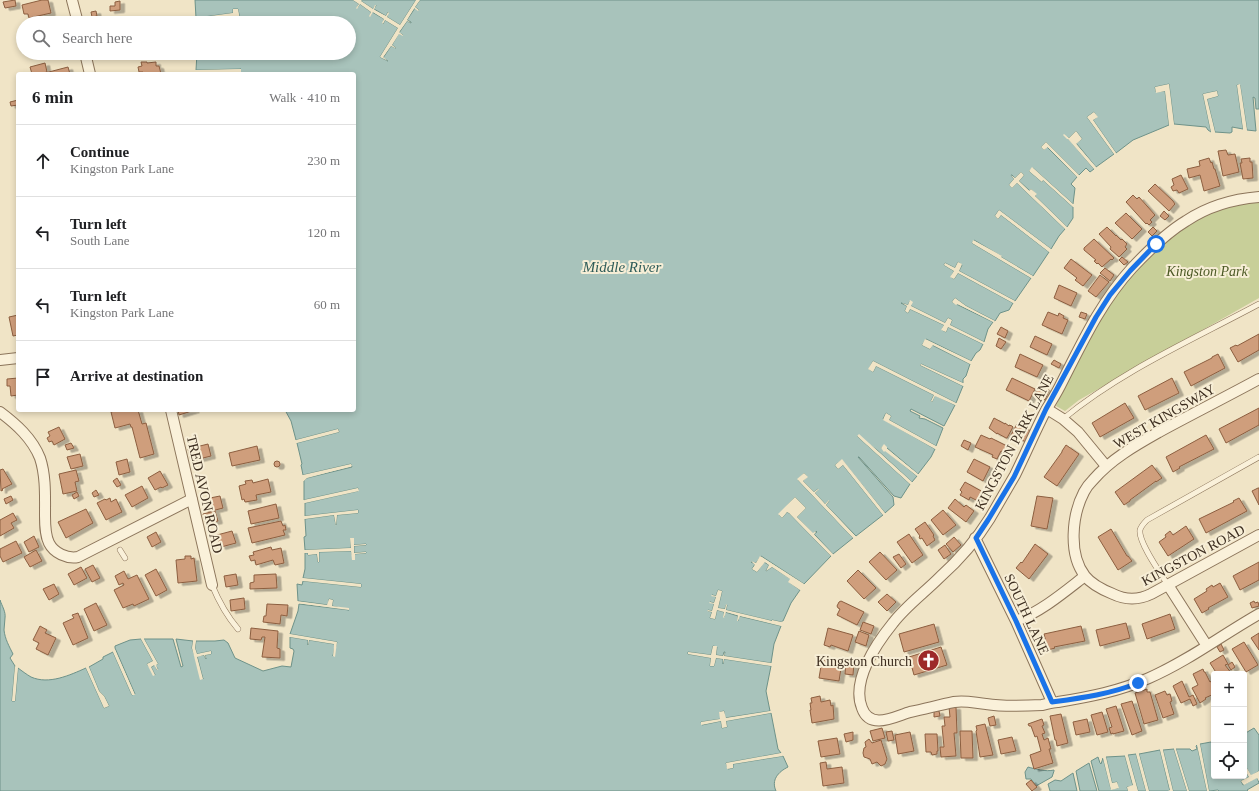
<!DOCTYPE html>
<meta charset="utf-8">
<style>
:root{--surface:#fff;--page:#f2f2f2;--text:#202124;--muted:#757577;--line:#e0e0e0}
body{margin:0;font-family:"Times New Roman",serif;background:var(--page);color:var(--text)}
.controls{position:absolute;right:12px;bottom:12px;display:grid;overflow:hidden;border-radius:4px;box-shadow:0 2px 6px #0003}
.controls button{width:36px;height:36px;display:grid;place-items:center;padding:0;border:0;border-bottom:1px solid var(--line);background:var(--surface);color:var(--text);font:20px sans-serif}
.stop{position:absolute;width:12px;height:12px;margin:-9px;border:3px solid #1a73e8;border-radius:50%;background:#fff}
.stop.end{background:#1a73e8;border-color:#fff;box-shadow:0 1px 4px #0008}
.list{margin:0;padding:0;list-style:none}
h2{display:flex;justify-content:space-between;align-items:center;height:52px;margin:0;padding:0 16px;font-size:17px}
h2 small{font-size:13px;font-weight:400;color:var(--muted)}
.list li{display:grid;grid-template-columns:26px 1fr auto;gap:12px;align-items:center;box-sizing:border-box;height:72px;padding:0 16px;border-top:1px solid var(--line)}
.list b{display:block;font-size:15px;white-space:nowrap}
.list p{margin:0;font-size:13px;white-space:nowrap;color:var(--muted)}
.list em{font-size:13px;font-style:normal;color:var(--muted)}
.icon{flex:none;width:22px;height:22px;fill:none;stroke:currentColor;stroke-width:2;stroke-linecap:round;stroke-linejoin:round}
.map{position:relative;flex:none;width:1259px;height:791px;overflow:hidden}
.search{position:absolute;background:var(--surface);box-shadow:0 2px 6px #0003;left:16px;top:16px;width:340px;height:44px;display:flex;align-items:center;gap:10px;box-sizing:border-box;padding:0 14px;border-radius:22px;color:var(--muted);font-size:15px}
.panel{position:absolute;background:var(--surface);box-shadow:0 2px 6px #0003;left:16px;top:72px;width:340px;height:340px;border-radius:4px}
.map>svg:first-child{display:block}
.green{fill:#c8cf99}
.water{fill:#a8c3bb;stroke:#6e9289}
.pier{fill:#f0e4c6;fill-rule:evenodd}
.building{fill:#cf9e7b;stroke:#8c5e40;filter:url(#shadow)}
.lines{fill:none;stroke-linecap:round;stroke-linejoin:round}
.service-casing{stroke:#8c755b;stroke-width:6}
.minor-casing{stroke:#8c755b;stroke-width:12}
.service{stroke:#faf1da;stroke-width:5}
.minor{stroke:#faf1da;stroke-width:10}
.route{stroke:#1a73e8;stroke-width:5}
.labels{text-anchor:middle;stroke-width:4;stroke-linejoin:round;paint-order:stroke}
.park-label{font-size:14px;font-style:italic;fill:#4c5925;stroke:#f7eed6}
.street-label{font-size:14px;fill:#3c2d1f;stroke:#f7eed6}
.poi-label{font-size:14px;fill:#3c2d1f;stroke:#f7eed6;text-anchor:end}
.water-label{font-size:15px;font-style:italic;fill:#2e5c59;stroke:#f7eed6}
</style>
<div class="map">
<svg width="1259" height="791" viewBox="0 0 1259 791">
<defs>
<filter id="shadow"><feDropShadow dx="4.5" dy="2.5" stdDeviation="0" flood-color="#0004"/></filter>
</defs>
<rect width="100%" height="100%" fill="#f0e4c6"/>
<path class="green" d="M 1259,201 L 1259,298 L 1079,400 L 1065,411 L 1056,406 C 1072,373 1087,338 1107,306 C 1119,288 1135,272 1151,257 C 1165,243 1178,229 1195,220 C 1215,210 1237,205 1259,201 Z"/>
<path class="water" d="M 195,0 L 353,0 L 359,4 L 357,8 L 360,4 L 371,12 L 370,16 L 372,12 L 384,19 L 383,24 L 385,20 L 398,28 L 380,57 L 388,61 L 383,58 L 391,46 L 396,48 L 392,45 L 399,33 L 403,35 L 399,33 L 407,21 L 411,23 L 411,22 L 407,20 L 415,8 L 419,10 L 415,7 L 420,0 L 1259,0 L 1259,109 L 1256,109 L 1255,98 L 1253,97 L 1256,131 L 1247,130 L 1240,85 L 1237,85 L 1243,129 L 1232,127 L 1232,132 L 1230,133 L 1215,132 L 1207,99 L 1218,96 L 1217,91 L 1203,94 L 1211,132 L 1208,130 L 1206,127 L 1174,124 L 1169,84 L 1155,87 L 1156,92 L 1165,91 L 1169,125 L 1133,140 L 1116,153 L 1093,120 L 1097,117 L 1094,112 L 1087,117 L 1114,154 L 1096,167 L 1076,143 L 1082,139 L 1076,131 L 1069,138 L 1067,137 L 1094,169 L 1090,172 L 1086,168 L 1079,175 L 1046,142 L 1041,147 L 1044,150 L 1047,147 L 1077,177 L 1071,184 L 1075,188 L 1073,204 L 1033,168 L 1029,171 L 1042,182 L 1043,180 L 1073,207 L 1073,218 L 1067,227 L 1035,196 L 1036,194 L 1031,189 L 1030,191 L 1019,181 L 1024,175 L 1021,172 L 1015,178 L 1012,175 L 1011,175 L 1014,179 L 1009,185 L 1012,188 L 1017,183 L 1065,229 L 1059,236 L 1051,249 L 999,210 L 995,216 L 998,219 L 1001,215 L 1049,252 L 1033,276 L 1001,257 L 1001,256 L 974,240 L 972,243 L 1031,278 L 1015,301 L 959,271 L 962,265 L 958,262 L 955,268 L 945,263 L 944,265 L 954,271 L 951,277 L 954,279 L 958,273 L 1013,303 L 1009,310 L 1000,313 L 995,321 L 966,306 L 955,298 L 952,302 L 993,322 L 988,329 L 984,342 L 950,325 L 952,320 L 948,318 L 945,323 L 911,306 L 910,301 L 908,305 L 901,303 L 907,306 L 905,311 L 908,313 L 910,309 L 944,325 L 942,330 L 946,332 L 948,327 L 983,344 L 980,350 L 976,353 L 971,361 L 926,339 L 922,345 L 930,349 L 932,345 L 970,364 L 966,376 L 963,379 L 963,383 L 921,364 L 920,365 L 963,386 L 956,403 L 873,361 L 869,369 L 873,372 L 876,366 L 934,395 L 931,401 L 932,402 L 935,395 L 955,405 L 944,426 L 911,409 L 910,411 L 920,416 L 919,418 L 925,419 L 943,428 L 936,446 L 889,420 L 891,416 L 886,413 L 883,419 L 935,449 L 931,457 L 918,474 L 887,448 L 884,445 L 881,448 L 885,450 L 917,476 L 912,482 L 877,450 L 857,436 L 910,484 L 901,498 L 894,496 L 859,457 L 858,457 L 893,497 L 894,505 L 885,513 L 842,460 L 835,465 L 838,469 L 843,465 L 883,515 L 856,536 L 826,505 L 829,501 L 825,504 L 815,493 L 818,489 L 814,492 L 803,481 L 807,477 L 804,473 L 798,480 L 853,538 L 833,554 L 814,534 L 817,532 L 816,531 L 813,534 L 797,517 L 806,508 L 795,497 L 779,515 L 782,518 L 787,512 L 789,513 L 831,556 L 804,584 L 761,556 L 756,563 L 751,562 L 755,564 L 752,569 L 757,572 L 764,562 L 769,565 L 766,571 L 772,567 L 791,579 L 789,582 L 800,590 L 791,603 L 783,621 L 781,622 L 772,620 L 772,621 L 726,610 L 727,605 L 726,605 L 725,609 L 718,608 L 722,591 L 718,590 L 716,596 L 712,595 L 716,597 L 714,603 L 710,602 L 714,604 L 712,611 L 708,610 L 708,611 L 712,612 L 710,618 L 715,619 L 717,610 L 724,612 L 724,617 L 725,612 L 738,616 L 738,621 L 739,616 L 781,626 L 774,644 L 771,663 L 724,656 L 725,652 L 724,652 L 723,656 L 716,655 L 717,647 L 713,646 L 711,655 L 688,652 L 688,654 L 711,658 L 710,666 L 714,666 L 716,658 L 723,659 L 723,664 L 724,659 L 771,666 L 766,691 L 770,711 L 725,718 L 724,711 L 720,712 L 721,719 L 701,722 L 702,725 L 721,721 L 722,728 L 727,727 L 726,721 L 771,713 L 778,749 L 781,753 L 726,763 L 728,769 L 733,768 L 733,764 L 783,756 L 788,767 C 778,772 771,780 776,791 L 0,791 L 0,600 C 2,606 6,612 5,618 C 5,622 4,626 4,630 C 5,639 9,646 13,654 L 10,658 L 15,666 L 12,701 L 15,701 L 18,668 C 22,671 26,674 31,677 C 49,685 70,675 86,668 L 104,708 L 109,706 L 104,696 L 99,691 L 89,667 L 103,659 L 103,657 L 113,652 L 132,695 L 135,694 L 115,648 L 115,646 L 130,640 L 141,639 L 153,661 L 147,664 L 155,675 L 151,667 L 155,665 L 157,670 L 158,669 L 155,665 L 158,664 L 144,639 L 173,639 L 181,667 L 183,666 L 176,639 L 193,641 L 192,648 L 203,679 L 197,656 L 204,655 L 206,659 L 205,655 L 211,654 L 211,651 L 197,654 L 195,648 L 196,641 L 215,641 L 224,640 L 228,643 L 235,658 L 263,671 L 282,666 L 291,667 L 294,651 L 293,649 L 290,648 L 290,637 L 308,640 L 308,645 L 309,640 L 334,644 L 335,645 L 333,656 L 337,642 L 290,634 L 298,611 L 299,604 L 349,610 L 332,606 L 333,600 L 329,599 L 328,605 L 298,601 L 297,584 L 302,585 L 303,581 L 361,587 L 361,584 L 303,578 L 305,569 L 305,553 L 308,553 L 308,555 L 317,554 L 318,562 L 319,562 L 319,552 L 351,551 L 354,560 L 354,554 L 366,553 L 366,552 L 354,553 L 354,546 L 366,545 L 366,544 L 354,545 L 351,538 L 351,548 L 305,550 L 304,537 L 306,536 L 305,519 L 334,515 L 336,525 L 337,515 L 358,513 L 358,510 L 305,516 L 305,503 L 358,491 L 358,488 L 304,500 L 304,481 L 307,478 L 352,467 L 351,464 L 303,475 L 301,465 L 302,464 L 297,443 L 339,432 L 338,429 L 296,440 L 291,421 L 285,410 L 354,410 L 354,74 L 228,74 L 228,73 L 241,69 L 196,70 L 197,53 L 349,53 L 349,23 L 196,23 L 196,20 L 234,16 L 234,20 L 240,19 L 238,9 L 233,9 L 233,13 L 196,18 Z
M 362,0 L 416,0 L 400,25 L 387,17 L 388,12 L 386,16 L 374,9 L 376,5 L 373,9 L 361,1 Z
M 1254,728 L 1259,735 L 1259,771 L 1251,776 L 1244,763 L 1244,734 Z
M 1211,742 L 1214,747 L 1214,776 L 1244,776 L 1244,769 L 1249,777 L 1241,781 L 1243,785 L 1257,777 L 1259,783 L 1247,790 L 1248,791 L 1219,791 L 1218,790 L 1209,791 L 1200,744 Z
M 1197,745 L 1207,791 L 1189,791 L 1176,749 L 1190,749 L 1192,751 L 1197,749 L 1196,746 Z
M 1174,749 L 1187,791 L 1173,791 L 1163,750 Z
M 1160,750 L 1170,791 L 1149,791 L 1139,754 Z
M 1136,754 L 1146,791 L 1138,791 L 1128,755 Z
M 1125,756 L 1133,786 L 1127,787 L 1128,791 L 1099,791 L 1091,761 L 1098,757 L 1100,763 L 1101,764 L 1103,758 L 1111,789 L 1118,788 L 1117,782 L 1112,783 L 1106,757 Z
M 1089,763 L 1097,791 L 1080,791 L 1076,771 Z
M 1028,767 C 1035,769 1046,772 1054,770 L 1054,771 L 1052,777 L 1036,786 L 1031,779 L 1026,779 L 1025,772 Z
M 1073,773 L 1077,791 L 1050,791 L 1048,784 L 1055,780 L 1061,781 Z"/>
<path class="pier" d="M 353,0 L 362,0 L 361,1 L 373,9 L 375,5 L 376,5 L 374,10 L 386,16 L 388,12 L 389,13 L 387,17 L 400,25 L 416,0 L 420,0 L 415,7 L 419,10 L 418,11 L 414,8 L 407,20 L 411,23 L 407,21 L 399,32 L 403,35 L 403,36 L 399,34 L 392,45 L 396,48 L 395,48 L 391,46 L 383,57 L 388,61 L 380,57 L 398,28 L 385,20 L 383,24 L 382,23 L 384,19 L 373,12 L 370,17 L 369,16 L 371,12 L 360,4 L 357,9 L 356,8 L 359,4 Z
M 233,9 L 238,9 L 240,20 L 234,20 L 233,16 L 196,20 L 196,18 L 233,13 Z
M 241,69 L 241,73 L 228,73 L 228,74 L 226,74 L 226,71 L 224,71 L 225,74 L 216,74 L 217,72 L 210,72 L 211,74 L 199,74 L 201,72 L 196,72 L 196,70 Z
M 1169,84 L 1174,124 L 1172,124 L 1167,86 L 1157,89 L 1157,90 L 1164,89 L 1166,90 L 1171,125 L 1169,125 L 1165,91 L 1156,93 L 1155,87 Z
M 1240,84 L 1247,130 L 1243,129 L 1237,85 Z
M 1217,91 L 1218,96 L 1207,99 L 1215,132 L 1211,132 L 1203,94 Z
M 1094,112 L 1098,117 L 1093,120 L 1116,153 L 1114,154 L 1087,117 Z
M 1076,131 L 1082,139 L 1076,144 L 1096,167 L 1094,169 L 1068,139 L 1067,139 L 1063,135 L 1064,134 L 1069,138 Z
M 1046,142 L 1079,175 L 1077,177 L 1048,147 L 1044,150 L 1041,147 Z
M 1032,167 L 1073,204 L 1073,207 L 1043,180 L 1042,182 L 1029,171 Z
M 1021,172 L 1024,175 L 1019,181 L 1029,191 L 1031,189 L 1037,194 L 1035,196 L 1067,227 L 1065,229 L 1017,183 L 1012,188 L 1009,185 L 1014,179 L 1011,175 L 1015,178 Z
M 999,210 L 1051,249 L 1049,252 L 1001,215 L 998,219 L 995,216 Z
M 973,240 L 995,252 L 1002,256 L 1001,257 L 1033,276 L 1031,278 L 972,243 Z
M 958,262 L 962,264 L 959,271 L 1015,301 L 1013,303 L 958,273 L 954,279 L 950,277 L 954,271 L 944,265 L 945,263 L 955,268 Z
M 955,298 L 966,306 L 995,321 L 993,322 L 958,304 L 956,305 L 952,302 Z
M 910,300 L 913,302 L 911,306 L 945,323 L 948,318 L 952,320 L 950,325 L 984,342 L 983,344 L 948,327 L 946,332 L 941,330 L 944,325 L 910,309 L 908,313 L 905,311 L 907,306 L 902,303 L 908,305 Z
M 925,339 L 971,361 L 970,364 L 933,345 L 930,349 L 922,345 Z
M 873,361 L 956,403 L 955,405 L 935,396 L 932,402 L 931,401 L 934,395 L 876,366 L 873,372 L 868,369 Z
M 921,364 L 963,383 L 963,386 L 920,365 Z
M 886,413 L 891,416 L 889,420 L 936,446 L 935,449 L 883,420 Z
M 338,429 L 339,432 L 297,443 L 296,440 Z
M 859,434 L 912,482 L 910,484 L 857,436 Z
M 884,444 L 887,447 L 887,449 L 918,474 L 917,476 L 885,451 L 884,452 L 881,448 Z
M 842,459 L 885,513 L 883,515 L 843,465 L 838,469 L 835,465 Z
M 351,464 L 352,466 L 307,478 L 304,481 L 305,477 L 303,477 L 303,475 Z
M 804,473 L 808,477 L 803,481 L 814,492 L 818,489 L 819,489 L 815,493 L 825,504 L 829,500 L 829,501 L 826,505 L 855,536 L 853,538 L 797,479 Z
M 358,488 L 359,491 L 305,503 L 304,500 Z
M 795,497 L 806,508 L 797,517 L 813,533 L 816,531 L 814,535 L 833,554 L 831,556 L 789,513 L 787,512 L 782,518 L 778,514 ZM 795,500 L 803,508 L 795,516 L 791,511 L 787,510 L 782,515 Z
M 358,510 L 358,513 L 337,515 L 336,526 L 334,515 L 305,519 L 305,516 Z
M 350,538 L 354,538 L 354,545 L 366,544 L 366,545 L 354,546 L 354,553 L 366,552 L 366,553 L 355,554 L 355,560 L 352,560 L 351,551 L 319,552 L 319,562 L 318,562 L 317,554 L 308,555 L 308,553 L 305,553 L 305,550 L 351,548 Z
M 760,556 L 804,584 L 803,586 L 793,579 L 791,581 L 801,588 L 800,590 L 788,582 L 790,579 L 772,567 L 766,571 L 769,565 L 765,562 L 757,572 L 752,569 L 755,565 L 751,561 L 756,563 Z
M 303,578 L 361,584 L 361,587 L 303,581 Z
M 718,590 L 722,591 L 718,608 L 725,609 L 726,604 L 727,605 L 726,610 L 772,621 L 772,620 L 781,622 L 783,621 L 781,624 L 773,622 L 781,625 L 781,626 L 740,616 L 738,621 L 737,621 L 738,615 L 726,612 L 724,618 L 723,617 L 724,612 L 717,610 L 715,619 L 710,618 L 712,612 L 707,611 L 708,610 L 712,611 L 714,604 L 709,603 L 710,602 L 714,603 L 716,597 L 711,596 L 712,595 L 716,596 Z
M 329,599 L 333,600 L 332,606 L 349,608 L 349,610 L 297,603 L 296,601 L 327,605 Z
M 290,634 L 337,642 L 335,657 L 333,656 L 334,646 L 334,644 L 309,640 L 308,646 L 308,640 L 290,637 Z
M 141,639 L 144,639 L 158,664 L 156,665 L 158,670 L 157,670 L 154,665 L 151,667 L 155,675 L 153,676 L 147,664 L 153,661 Z
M 193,641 L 196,641 L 195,648 L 197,654 L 211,651 L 211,654 L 205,655 L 206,659 L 204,655 L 197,657 L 203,679 L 200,680 L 192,648 Z
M 713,646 L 717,646 L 716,655 L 723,656 L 725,652 L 724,656 L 771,663 L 771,666 L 724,659 L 723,664 L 723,659 L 716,658 L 714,666 L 710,666 L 711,658 L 688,654 L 688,652 L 711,655 Z
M 115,650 L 135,695 L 132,695 L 113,652 Z
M 15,666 L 18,668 L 15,701 L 12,701 Z
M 89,667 L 99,691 L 104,696 L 109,706 L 104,708 L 86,668 Z
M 724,711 L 726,718 L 770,711 L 771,713 L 726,721 L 727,727 L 722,728 L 721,721 L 701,725 L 701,722 L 720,719 L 719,712 Z
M 1200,744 L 1209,791 L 1207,791 L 1197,745 Z
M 1174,749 L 1176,749 L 1189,791 L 1187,791 Z
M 1160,750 L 1163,750 L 1173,791 L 1168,791 L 1170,790 Z
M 781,753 L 783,756 L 733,764 L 733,768 L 727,769 L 726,763 Z
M 1136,754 L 1139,754 L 1149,791 L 1146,791 Z
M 1128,755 L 1138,791 L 1135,791 L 1134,787 L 1130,788 L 1130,791 L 1128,791 L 1127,787 L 1133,785 L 1125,756 Z
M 1106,757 L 1112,783 L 1117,782 L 1119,788 L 1111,790 L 1103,758 Z
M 1244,763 L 1251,775 L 1259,771 L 1259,773 L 1251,777 L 1244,783 L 1259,774 L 1259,781 L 1257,778 L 1244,785 L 1241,781 L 1249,777 L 1244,769 Z"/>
<path class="building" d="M 15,0 L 16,6 L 5,8 L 3,2 Z
M 42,0 L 48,0 L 51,13 L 29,18 L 28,14 L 24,14 L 22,5 Z
M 120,1 L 120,10 L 110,11 L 110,6 L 115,6 L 115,2 Z
M 96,11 L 97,16 L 92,17 L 91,12 Z
M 139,18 L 140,22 L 154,20 L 155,23 L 129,23 L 129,20 Z
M 141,62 L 147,62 L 147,63 L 156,62 L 156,66 L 159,66 L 161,74 L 143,74 L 143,72 L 139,72 L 138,67 L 142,66 Z
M 45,63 L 47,72 L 39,74 L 32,74 L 30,67 Z
M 68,67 L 70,74 L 46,74 L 45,73 Z
M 18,100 L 18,105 L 11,106 L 10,102 Z
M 1226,150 L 1228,155 L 1235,154 L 1239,172 L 1223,176 L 1218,151 Z
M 1209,158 L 1211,163 L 1212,162 L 1214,169 L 1215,169 L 1220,186 L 1204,191 L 1200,175 L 1189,178 L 1187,169 L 1200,166 L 1199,161 Z
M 1250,158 L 1250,162 L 1252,162 L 1253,178 L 1243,179 L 1240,163 L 1242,163 L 1241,159 Z
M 1181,175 L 1188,189 L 1179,193 L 1177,190 L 1173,191 L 1171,187 L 1174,185 L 1172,179 Z
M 1155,184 L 1173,201 L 1175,204 L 1169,211 L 1148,191 Z
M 1133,195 L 1137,199 L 1139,197 L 1155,215 L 1150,220 L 1152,222 L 1149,225 L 1147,223 L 1146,224 L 1126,202 Z
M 1164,211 L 1169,216 L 1165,220 L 1160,216 Z
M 1126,213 L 1142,229 L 1132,239 L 1115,223 Z
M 1107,227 L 1116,236 L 1116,235 L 1121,240 L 1122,239 L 1127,244 L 1125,247 L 1127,249 L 1119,257 L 1110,249 L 1111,247 L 1099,234 Z
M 1153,227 L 1157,231 L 1152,236 L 1148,232 Z
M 1094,239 L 1114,258 L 1112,260 L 1111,259 L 1102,267 L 1098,263 L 1097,264 L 1094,261 L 1096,260 L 1084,250 L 1084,248 Z
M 1122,257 L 1128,262 L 1124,265 L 1119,260 Z
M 1071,259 L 1092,275 L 1083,286 L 1075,280 L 1077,278 L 1064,268 Z
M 1105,268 L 1114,275 L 1110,281 L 1100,273 Z
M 1100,275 L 1109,282 L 1096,297 L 1088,291 Z
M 1059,285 L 1077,293 L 1071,306 L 1054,298 Z
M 1048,312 L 1058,316 L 1059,313 L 1064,316 L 1063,318 L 1068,320 L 1062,334 L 1042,325 Z
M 1081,312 L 1087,314 L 1085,319 L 1079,317 Z
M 18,315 L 18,335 L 13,336 L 9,317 Z
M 1001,327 L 1008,331 L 1005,338 L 997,334 Z
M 1259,334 L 1259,350 L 1238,362 L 1230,348 L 1236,345 L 1237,346 Z
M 1035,336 L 1052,344 L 1047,355 L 1030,347 Z
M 999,338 L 1006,342 L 1001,349 L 996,346 Z
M 1020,354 L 1043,365 L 1037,377 L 1015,367 Z
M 1218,354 L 1225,368 L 1191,386 L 1184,372 L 1212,358 L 1212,357 Z
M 1054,360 L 1061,364 L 1059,368 L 1051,364 Z
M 18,378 L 18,395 L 11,396 L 10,386 L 7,386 L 7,379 Z
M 1012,378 L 1035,389 L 1029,401 L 1006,390 Z
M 1172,378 L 1179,393 L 1145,410 L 1138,396 Z
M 1040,386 L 1049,390 L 1045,400 L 1035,395 Z
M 1125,403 L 1134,418 L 1100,437 L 1092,423 Z
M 1259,408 L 1259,425 L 1226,443 L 1219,429 Z
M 119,410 L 128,410 L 129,411 L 138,410 L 142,424 L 146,423 L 154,454 L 140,458 L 132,427 L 131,427 L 130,424 L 115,428 L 111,412 Z
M 178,410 L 195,410 L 179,415 Z
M 994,418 L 1005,424 L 1005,423 L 1009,426 L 1009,425 L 1012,426 L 1013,427 L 1007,438 L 1006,438 L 997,433 L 997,434 L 989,428 Z
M 1017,424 L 1031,431 L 1026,442 L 1011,435 Z
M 59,427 L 65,439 L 54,445 L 52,441 L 49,442 L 47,438 L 50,436 L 48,432 Z
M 981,435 L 990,439 L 991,438 L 1009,447 L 1006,453 L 1001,451 L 997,459 L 992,457 L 993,455 L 975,447 Z
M 1206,435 L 1214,449 L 1179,467 L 1180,468 L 1173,472 L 1166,457 Z
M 964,440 L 971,443 L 968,450 L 961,446 Z
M 71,443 L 74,448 L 67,450 L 65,445 Z
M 208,444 L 211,456 L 191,461 L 188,449 Z
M 1066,445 L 1079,454 L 1057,486 L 1044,477 L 1062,452 L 1062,451 Z
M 257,446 L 260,460 L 232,466 L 229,453 Z
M 80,454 L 83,466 L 71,469 L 67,457 Z
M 127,459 L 130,472 L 119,475 L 116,462 Z
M 974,459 L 990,467 L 983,481 L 967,472 Z
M274 464a3 3 0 1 1 6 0a3 3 0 1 1-6 0Z
M 1152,465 L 1162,478 L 1156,482 L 1156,481 L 1130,500 L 1130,501 L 1124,505 L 1115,492 Z
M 3,469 L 12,484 L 2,489 L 3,490 L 1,491 L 0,470 Z
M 76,470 L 79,481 L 75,482 L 77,491 L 63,494 L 59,474 Z
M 160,471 L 168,485 L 162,488 L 161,487 L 155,490 L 148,478 Z
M 117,478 L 121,485 L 117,487 L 113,481 Z
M 268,479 L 271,492 L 256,495 L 257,500 L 245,502 L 244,499 L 242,500 L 239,486 L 246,484 L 245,481 L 252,480 L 253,483 Z
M 965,482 L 983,492 L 978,501 L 970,497 L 969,500 L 960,495 L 962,492 L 960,490 Z
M 142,486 L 148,498 L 132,507 L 125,495 Z
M 1258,488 L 1259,488 L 1259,505 L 1252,491 Z
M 96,490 L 99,495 L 94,497 L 92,493 Z
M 77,492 L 79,496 L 74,499 L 72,495 Z
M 11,496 L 13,500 L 6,504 L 4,499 Z
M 220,496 L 223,508 L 208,512 L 205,499 Z
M 1037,496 L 1053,498 L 1047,529 L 1031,526 Z
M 110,498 L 111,502 L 116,499 L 122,512 L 106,520 L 97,503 L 105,499 L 106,500 Z
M 1239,498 L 1247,511 L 1206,533 L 1199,519 L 1234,502 L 1233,501 Z
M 955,499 L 964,507 L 966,505 L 974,511 L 966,522 L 948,508 Z
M 276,504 L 279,518 L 251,524 L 248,511 Z
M 86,509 L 93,523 L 66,538 L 58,522 Z
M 943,510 L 956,525 L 943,535 L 931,520 Z
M 215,511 L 218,521 L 206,524 L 203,514 Z
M 13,513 L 17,520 L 11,523 L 14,528 L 0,536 L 0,520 Z
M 281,521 L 283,526 L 285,525 L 286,530 L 283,530 L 285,535 L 252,543 L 248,528 Z
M 925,522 L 934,535 L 933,536 L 935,540 L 927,546 L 922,538 L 920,539 L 919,537 L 920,536 L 915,529 Z
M 1186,526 L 1194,539 L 1168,556 L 1159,542 L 1166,537 L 1165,535 L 1170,531 L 1173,535 Z
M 1111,529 L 1127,556 L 1128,556 L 1132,561 L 1118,570 L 1098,537 Z
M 232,531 L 236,543 L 221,547 L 217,535 Z
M 156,532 L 161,542 L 152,547 L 147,537 Z
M 909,534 L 923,555 L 912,563 L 897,542 Z
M 34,536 L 39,547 L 29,552 L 24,542 Z
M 954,537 L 961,545 L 953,552 L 946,544 Z
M 16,541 L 22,553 L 3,562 L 0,556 L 0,549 Z
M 1035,544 L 1048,554 L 1029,579 L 1016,568 L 1021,562 L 1022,563 Z
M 945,545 L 951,554 L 944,559 L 938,550 Z
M 271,547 L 272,550 L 281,548 L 284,563 L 275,565 L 273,560 L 256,565 L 255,560 L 251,561 L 249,556 L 254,555 L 253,552 Z
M 36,550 L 42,561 L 30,567 L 24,557 Z
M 880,552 L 897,570 L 886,580 L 869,562 Z
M 899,554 L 906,564 L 901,568 L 893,557 Z
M 185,556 L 191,556 L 191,559 L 194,558 L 197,581 L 178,583 L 176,560 L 185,559 Z
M 1259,562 L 1259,580 L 1240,590 L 1233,576 Z
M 93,565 L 100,578 L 92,582 L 85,569 Z
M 81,567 L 87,578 L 74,585 L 68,574 Z
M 156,569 L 167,590 L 156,596 L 145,575 Z
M 858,570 L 876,588 L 864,599 L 847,581 Z
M 124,571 L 128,579 L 137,575 L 149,599 L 134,606 L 133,604 L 123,608 L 114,590 L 124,585 L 123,583 L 119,585 L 115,576 Z
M 236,574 L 238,585 L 226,587 L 224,576 Z
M 276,574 L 277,588 L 250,589 L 250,583 L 254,582 L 254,575 Z
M 1220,583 L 1228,597 L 1208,608 L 1209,609 L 1202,613 L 1194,599 L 1207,591 L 1206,589 L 1212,585 L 1213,587 Z
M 54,584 L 59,594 L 49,600 L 43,589 Z
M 887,594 L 896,602 L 887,611 L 878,602 Z
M 244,598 L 245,609 L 231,611 L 230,600 Z
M 841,601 L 864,612 L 857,625 L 837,615 L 840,609 L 838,608 L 837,606 L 839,602 Z
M 1254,601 L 1255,603 L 1258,602 L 1259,606 L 1252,608 L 1250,603 Z
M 96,603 L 107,625 L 94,631 L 84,609 Z
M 267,604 L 288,605 L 287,616 L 281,615 L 280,624 L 263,622 L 264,616 L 266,616 Z
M 78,613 L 88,638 L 73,645 L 63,623 L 74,618 L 72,615 Z
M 1170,614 L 1175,629 L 1147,639 L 1142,624 Z
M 863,622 L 874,626 L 871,634 L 860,630 Z
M 1126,623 L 1130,638 L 1100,646 L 1096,630 Z
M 934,624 L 939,642 L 904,652 L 899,634 Z
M 40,626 L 47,630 L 45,633 L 56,638 L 48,655 L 36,649 L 39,643 L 33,640 Z
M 1081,626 L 1085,641 L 1054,647 L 1055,648 L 1048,650 L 1044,634 Z
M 251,628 L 278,631 L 277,648 L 280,649 L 280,658 L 262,657 L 265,637 L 262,637 L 261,640 L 250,639 Z
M 828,628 L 853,635 L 848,651 L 831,645 L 830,647 L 824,645 Z
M 859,631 L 869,635 L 866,646 L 855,642 Z
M 1259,633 L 1259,650 L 1251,638 Z
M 1244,642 L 1258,665 L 1246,672 L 1232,649 Z
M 1221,644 L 1224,650 L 1220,652 L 1217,647 Z
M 941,647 L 947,665 L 914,675 L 909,657 Z
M 1223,655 L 1228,664 L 1225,665 L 1232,674 L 1217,674 L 1210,663 Z
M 822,660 L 842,662 L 839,681 L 819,678 Z
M 846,662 L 854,663 L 853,675 L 845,674 Z
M 1232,662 L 1235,667 L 1231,670 L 1228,665 Z
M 1203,669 L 1204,672 L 1205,672 L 1210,682 L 1213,680 L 1214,681 L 1214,694 L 1205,698 L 1206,699 L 1200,703 L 1192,688 L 1198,685 L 1193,674 Z
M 1182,681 L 1189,697 L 1193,695 L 1197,704 L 1193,706 L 1190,699 L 1181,703 L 1173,686 Z
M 1147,689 L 1147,692 L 1150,692 L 1158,720 L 1144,724 L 1135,693 Z
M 1165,691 L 1167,695 L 1170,694 L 1172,701 L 1170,702 L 1174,714 L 1163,718 L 1155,695 Z
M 820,696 L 821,702 L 830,700 L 831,706 L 833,705 L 834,719 L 812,723 L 810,710 L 811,710 L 810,703 L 812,703 L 811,698 Z
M 1132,701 L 1142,731 L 1132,735 L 1121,704 Z
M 1116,706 L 1124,731 L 1113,734 L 1113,733 L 1111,734 L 1109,728 L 1112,727 L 1106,709 Z
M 949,707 L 956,707 L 957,733 L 954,733 L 956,756 L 941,757 L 940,747 L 944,747 L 942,726 L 945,726 L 944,717 L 950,717 Z
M 934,711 L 939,711 L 940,716 L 934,717 Z
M 1102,712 L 1108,732 L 1097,735 L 1091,715 Z
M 1061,714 L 1068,743 L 1057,746 L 1056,740 L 1055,740 L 1050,716 Z
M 994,716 L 996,725 L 990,726 L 988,718 Z
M 1042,719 L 1044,725 L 1042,726 L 1045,733 L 1042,734 L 1044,740 L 1048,738 L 1051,749 L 1049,749 L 1053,763 L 1034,769 L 1030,755 L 1041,751 L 1037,736 L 1035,737 L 1031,726 L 1029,726 L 1028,724 Z
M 1087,719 L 1090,732 L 1076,735 L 1073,722 Z
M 985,724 L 993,755 L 980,757 L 976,731 L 977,730 L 976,726 Z
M 882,728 L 885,738 L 873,741 L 870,731 Z
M 892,731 L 894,740 L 888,741 L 886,732 Z
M 960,731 L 972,731 L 973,758 L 961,758 Z
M 853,732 L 853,740 L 846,742 L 844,734 Z
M 910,732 L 914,751 L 898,754 L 895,735 Z
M 925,734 L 937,734 L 938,751 L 937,751 L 937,754 L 932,755 L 931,752 L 926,752 Z
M 1012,737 L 1016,751 L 1001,754 L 998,740 Z
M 837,738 L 840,754 L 821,757 L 818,741 Z
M 869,739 L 872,743 L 881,740 L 887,759 L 885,764 L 881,766 L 877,762 L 872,764 L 870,759 L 864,757 L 863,753 L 864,748 L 866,747 L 865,742 Z
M 826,762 L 827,769 L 842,767 L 844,783 L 823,786 L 820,763 Z
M 1031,780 L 1037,787 L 1032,791 L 1026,784 Z"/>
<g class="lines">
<defs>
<path id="service" d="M 1063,419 C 1121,371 1192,340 1259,304
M 120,550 L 125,558
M 212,585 C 219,602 226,615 238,629
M 1168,585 C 1161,574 1138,542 1140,530 C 1141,526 1145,522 1147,520 L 1259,457"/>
<path id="minor" d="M 72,0 L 78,23
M 85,53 L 90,74
M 1259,197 C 1234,199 1207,207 1186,221 C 1166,233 1148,251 1132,268 C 1100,303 1081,345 1060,386 C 1056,394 1051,402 1046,410 C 1035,431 1026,453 1015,475 C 1007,489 998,504 990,518 C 977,539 959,560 940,577 C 924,593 906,606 893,623 C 876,644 851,681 862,708 C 870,731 896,716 910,712 C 925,709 939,705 954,702 C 965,700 975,703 986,704 C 1004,707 1024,706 1042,705 C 1047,704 1053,702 1058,702 C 1089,697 1120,691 1149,678 C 1188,661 1222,635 1259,614
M 0,360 L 18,358
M 1259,379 C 1226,397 1192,414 1159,432 C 1136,445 1111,459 1093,480 C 1090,483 1086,488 1084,492 C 1072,515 1068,554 1085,576 C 1092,585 1103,590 1113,594 C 1125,600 1139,600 1151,594 L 1259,535
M 1047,409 L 1063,419 L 1078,432 L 1106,466
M 171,410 L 212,585
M 0,412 C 16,424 32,438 40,458 C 46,476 45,497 45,516 C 45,525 45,535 49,543 C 54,553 67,559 78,557 L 192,499
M 975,538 L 1016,621 L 1052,702
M 1168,585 L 1207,646
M 1016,621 C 1042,611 1063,593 1085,576"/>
</defs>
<use href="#service" class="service-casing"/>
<use href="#minor" class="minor-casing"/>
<use href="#service" class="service"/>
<use href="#minor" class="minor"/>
</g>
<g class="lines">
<path class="route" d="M 1138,683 C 1111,694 1081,698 1052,702 L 1016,621 L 976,538 L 988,520 L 1014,477 L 1046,409 L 1096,317 L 1110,295 L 1130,271 L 1156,244"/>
</g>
<defs>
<symbol id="church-disc" viewBox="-11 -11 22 22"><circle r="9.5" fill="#9d2929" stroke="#f7eed6"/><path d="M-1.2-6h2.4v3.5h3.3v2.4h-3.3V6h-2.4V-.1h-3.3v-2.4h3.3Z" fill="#fff"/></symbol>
</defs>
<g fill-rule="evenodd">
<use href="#church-disc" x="916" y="648" width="25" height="25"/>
</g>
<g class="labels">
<g class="park-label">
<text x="1207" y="276">Kingston Park</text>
</g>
<g class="street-label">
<text transform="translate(1164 416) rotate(-30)" y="5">WEST KINGSWAY</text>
<text transform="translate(1014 442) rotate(-62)" y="5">KINGSTON PARK LANE</text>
<text transform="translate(205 494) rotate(77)" y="5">TRED AVON ROAD</text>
<text transform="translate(1193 555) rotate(-28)" y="5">KINGSTON ROAD</text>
<text transform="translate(1027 614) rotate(65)" y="5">SOUTH LANE</text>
</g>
<g class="poi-label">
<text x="912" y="666">Kingston Church</text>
</g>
<g class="water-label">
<text x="622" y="272">Middle River</text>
</g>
</g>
</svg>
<div class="controls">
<button>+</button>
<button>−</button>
<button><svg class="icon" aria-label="locate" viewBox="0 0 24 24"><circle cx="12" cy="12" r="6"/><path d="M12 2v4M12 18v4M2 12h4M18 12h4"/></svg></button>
</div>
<div class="stop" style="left:1156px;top:244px"></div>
<div class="stop end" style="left:1138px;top:683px"></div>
<div class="search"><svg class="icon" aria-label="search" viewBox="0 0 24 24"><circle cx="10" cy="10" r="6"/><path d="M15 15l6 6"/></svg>Search here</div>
<section class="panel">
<h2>6 min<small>Walk · 410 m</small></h2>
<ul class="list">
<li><svg class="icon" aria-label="ahead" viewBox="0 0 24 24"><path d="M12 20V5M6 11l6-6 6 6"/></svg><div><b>Continue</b><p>Kingston Park Lane</p></div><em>230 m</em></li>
<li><svg class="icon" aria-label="left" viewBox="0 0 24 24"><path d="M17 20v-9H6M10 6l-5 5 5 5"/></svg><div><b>Turn left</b><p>South Lane</p></div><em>120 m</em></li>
<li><svg class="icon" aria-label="left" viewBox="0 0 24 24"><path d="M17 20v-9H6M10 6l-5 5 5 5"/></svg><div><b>Turn left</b><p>Kingston Park Lane</p></div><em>60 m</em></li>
<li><svg class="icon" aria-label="arrive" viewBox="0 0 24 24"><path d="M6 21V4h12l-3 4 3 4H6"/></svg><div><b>Arrive at destination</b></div></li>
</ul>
</section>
</div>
